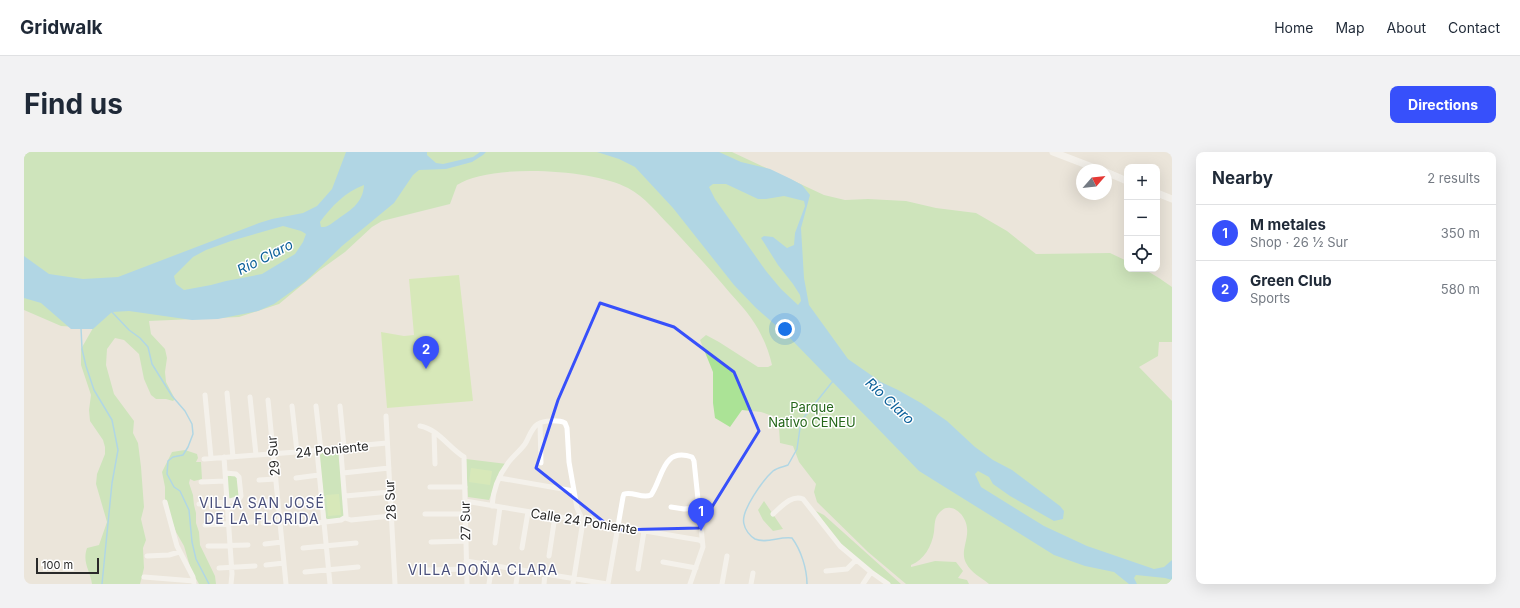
<!DOCTYPE html>
<meta charset="utf-8">
<style>
:root{--surface:#fff;--page:#f2f2f3;--text:#1f2937;--muted:#747a83;--line:#e0e1e3;--accent:#3750fb}
body{margin:0;font-family:Inter,sans-serif;background:var(--page);color:var(--text)}
.controls{position:absolute;right:12px;top:12px;display:grid;overflow:hidden;border-radius:8px;box-shadow:0 4px 16px #0002}
.controls button{width:36px;height:36px;display:grid;place-items:center;padding:0;border:0;border-bottom:1px solid var(--line);background:var(--surface);color:var(--text);font:20px sans-serif}
.compass{position:absolute;left:1052px;top:12px;width:36px;height:36px;border-radius:50%;background:var(--surface);box-shadow:0 4px 16px #0002;rotate:62deg}
.scale{position:absolute;left:12px;bottom:10px;width:63px;box-sizing:border-box;padding-left:4px;border:2px solid #292929;border-top:0;font-size:11px;line-height:14px;white-space:nowrap;color:#292929;-webkit-text-stroke:3px #fff;paint-order:stroke}
.you{position:absolute;left:761px;top:177px;width:14px;height:14px;margin:-10px;border:3px solid #fff;border-radius:50%;background:#1a73e8;box-shadow:0 0 0 6px #1a73e833}
.badge{display:grid;place-items:center;width:26px;height:26px;border-radius:50%;background:var(--accent);color:#fff;font-size:13px;font-weight:700}
.pin{position:absolute;translate:-50% -33px;filter:drop-shadow(0 1px 2px #0008)}
.pin::after{content:'';position:absolute;top:21px;width:14px;height:12px;background:inherit;clip-path:polygon(0 0,100% 0,50% 100%)}
.list{margin:0;padding:0;list-style:none}
h2{display:flex;justify-content:space-between;align-items:center;height:52px;margin:0;padding:0 16px;font-size:17px}
h2 small{font-size:13px;font-weight:400;color:var(--muted)}
.list li{display:grid;grid-template-columns:26px 1fr auto;gap:12px;align-items:center;box-sizing:border-box;height:56px;padding:0 16px;border-top:1px solid var(--line)}
.list b{display:block;font-size:15px;white-space:nowrap}
.list p{margin:0;font-size:13px;white-space:nowrap;color:var(--muted)}
.list em{font-size:13px;font-style:normal;color:var(--muted)}
.icon{flex:none;width:22px;height:22px;fill:none;stroke:currentColor;stroke-width:2;stroke-linecap:round;stroke-linejoin:round}
.map{position:relative;flex:none;width:1148px;height:432px;overflow:hidden;border-radius:8px}
header{display:flex;align-items:center;gap:24px;box-sizing:border-box;height:56px;padding:0 20px;background:var(--surface);border-bottom:1px solid var(--line)}
header strong{font-size:19px}
nav{display:flex;gap:22px;margin-inline-start:auto;font-size:14px}
.intro{display:flex;align-items:center;justify-content:space-between;box-sizing:border-box;height:96px;padding:0 24px}
h1{margin:0;font-size:28px}
.button{padding:10px 18px;border-radius:8px;background:var(--accent);color:#fff;font-size:14px;font-weight:700}
main{display:flex;gap:24px;padding:0 24px}
aside{flex:1;background:var(--surface);border-radius:8px;box-shadow:0 4px 16px #0002}
.map>svg:first-child{display:block}
.green{fill:#abe396}
.pitch{fill:#bfeb91}
.water{fill:#6bc4ef;fill-rule:evenodd}
.lines{fill:none;stroke-linecap:round;stroke-linejoin:round}
.stream{stroke:#6bc4ef;stroke-width:1.5}
.street{stroke:#fff;stroke-width:5}
.secondary{stroke:#fff;stroke-width:7}
.marked{fill:none;stroke:#3750fb;stroke-width:3;stroke-linejoin:round}
.labels{text-anchor:middle;stroke-width:3;stroke-linejoin:round;paint-order:stroke}
.park-label{font-size:13px;fill:#246619;stroke:#fff}
.street-label{font-size:13px;fill:#292929;stroke:#fff}
.water-label{font-size:14px;font-style:italic;fill:#0c609a;stroke:#fff}
.neighbourhood-label{font-size:14px;letter-spacing:1px;fill:#494f7a;stroke:#fff}
</style>
<header>
<strong>Gridwalk</strong>
<nav><a>Home</a><a>Map</a><a>About</a><a>Contact</a></nav>
</header>
<div class="intro"><h1>Find us</h1><a class="button">Directions</a></div>
<main>
<div class="map">
<svg width="1148" height="432" viewBox="0 0 1148 432">
<rect width="100%" height="100%" fill="#ebe5da"/>
<path class="green" d="M 0,0 L 708,0 L 800,43 L 821,48 L 844,47 L 882,49 L 912,56 L 952,61 L 983,79 L 1012,102 L 1086,101 L 1103,109 L 1103,117 L 1120,117 L 1135,126 L 1148,135 L 1148,190 L 1135,190 L 1134,204 L 1115,215 L 1148,249 L 1148,432 L 965,432 C 957,425 947,421 942,411 C 934,396 952,381 937,362 C 934,359 930,356 927,356 C 922,355 919,357 916,360 C 910,366 911,372 910,380 C 908,394 900,408 887,413 L 887,415 L 911,409 L 932,410 L 939,419 L 934,426 L 943,428 L 945,432 L 882,432 L 844,400 L 793,350 L 790,340 L 792,332 L 775,310 L 769,294 L 756,291 L 755,276 L 751,265 L 737,260 L 718,258 L 706,275 L 691,266 L 689,251 L 689,220 L 676,188 L 682,183 L 695,190 L 734,215 L 744,215 L 748,213 C 744,196 737,180 727,166 C 721,157 713,149 706,141 C 687,118 667,97 647,75 C 634,62 621,45 604,36 C 569,17 466,11 433,33 L 426,52 L 358,69 L 348,75 L 321,100 L 296,118 L 255,152 L 215,165 L 125,169 L 127,182 L 141,197 L 143,206 L 141,220 L 142,230 L 151,247 L 149,249 L 142,247 L 132,247 L 127,243 L 120,227 L 115,202 L 100,188 L 91,186 L 83,197 L 82,213 L 90,242 L 110,269 L 109,281 L 114,291 L 117,315 L 120,355 L 117,367 L 122,388 L 119,396 L 120,416 L 116,432 L 68,432 C 66,418 58,411 63,396 L 75,393 L 83,370 L 72,332 L 73,322 L 81,302 L 81,295 L 79,288 L 66,269 L 65,258 L 67,243 L 57,213 L 57,197 L 69,176 L 37,174 L 0,158 Z
M 161,298 L 173,302 L 174,306 L 172,310 L 177,310 L 178,327 L 170,329 L 166,327 L 165,331 L 169,343 L 170,353 L 172,361 L 172,371 L 175,380 L 176,393 L 191,424 L 192,432 L 175,432 L 167,418 L 160,394 L 152,380 L 141,349 L 141,335 L 138,320 L 148,300 Z
M 312,299 L 315,302 L 321,362 L 318,366 L 305,368 L 302,366 L 295,304 L 298,301 Z
M 442,307 L 483,312 L 473,329 L 465,348 L 444,345 Z
M 202,324 L 213,324 L 216,344 L 204,349 Z
M 740,349 L 759,377 L 749,379 L 739,368 L 734,358 Z
M 792,359 L 800,363 L 877,432 L 866,432 L 845,417 L 812,387 Z"/>
<path class="pitch" d="M 435,123 L 449,249 L 363,256 L 357,180 L 380,184 L 390,183 L 385,127 Z
M 447,316 L 468,319 L 466,333 L 445,330 Z
M 315,342 L 317,363 L 304,364 L 302,343 Z"/>
<path class="water" d="M 322,0 L 403,0 L 403,3 L 412,11 L 419,12 L 449,5 L 456,0 L 462,0 L 459,3 L 448,10 L 422,17 L 395,18 L 389,23 L 370,51 L 318,94 L 282,129 L 250,152 L 234,159 L 194,167 L 168,168 L 105,159 L 88,160 L 69,177 L 47,177 L 17,151 L 0,146 L 0,104 L 25,122 L 59,127 L 94,125 L 235,71 L 248,67 L 279,61 L 293,54 L 308,37 ZM 340,33 C 339,52 325,59 311,69 C 305,73 304,75 297,75 L 296,70 C 308,54 321,40 340,33 ZM 259,74 L 277,79 L 282,82 L 279,90 L 271,102 L 238,122 L 202,129 L 187,133 L 160,138 L 152,132 L 150,124 L 169,105 L 182,98 L 207,89 Z
M 573,0 L 695,0 L 717,10 L 746,17 L 767,27 L 778,33 L 786,43 L 777,76 L 780,126 L 785,153 L 824,207 L 857,230 L 874,238 L 897,251 L 923,269 L 951,295 L 969,308 L 988,318 L 1036,354 L 1040,359 L 1039,367 L 1030,369 L 986,344 L 969,332 L 965,325 L 954,319 L 951,322 L 957,335 L 1020,374 L 1063,394 L 1130,417 L 1140,415 L 1148,408 L 1148,428 L 1141,426 L 1112,423 L 1110,426 L 1113,432 L 1105,432 L 1090,420 L 1061,414 L 1030,403 L 895,319 L 764,184 L 732,156 L 710,133 L 649,56 L 611,15 L 595,7 ZM 689,32 L 702,32 L 734,47 L 742,47 L 760,44 L 780,49 L 781,54 L 771,81 L 770,93 L 763,96 L 749,85 L 740,84 L 737,86 L 754,113 L 769,132 L 776,143 L 777,149 L 774,153 L 757,137 L 742,119 L 691,47 L 685,35 Z"/>
<g class="lines">
<path class="stream" d="M 88,160 L 105,178 L 116,186 L 124,195 L 128,212 L 148,244 L 161,259 L 168,272 L 169,282 L 164,295 L 159,303 L 149,305 L 144,309 L 143,322 L 150,335 L 156,339 L 165,358 L 168,390 L 172,407 L 185,432
M 57,176 L 58,197 L 62,214 L 70,238 L 88,268 L 94,298 L 88,331 L 78,432
M 783,432 C 783,417 777,398 768,386 C 756,384 742,392 731,387 C 726,384 721,378 720,372 C 716,359 740,327 749,319 C 753,316 759,315 764,313 L 773,297 L 777,269 L 809,229"/>
<path class="street" d="M 203,241 L 209,305
M 181,243 L 187,306
M 226,245 L 232,303
M 244,248 L 262,432
M 268,254 L 273,300
M 292,254 L 297,299
M 316,254 L 320,295
M 362,264 L 371,432
M 516,271 L 517,311
M 396,274 C 414,277 425,296 440,305 L 443,432
M 410,280 L 411,312
M 293,299 L 306,432
M 200,305 L 208,422 L 207,432
M 180,307 L 312,297 L 315,298 L 320,295 L 363,291
M 319,321 L 365,316
M 272,326 L 295,323
M 475,326 L 550,339
M 235,328 L 252,327
M 177,330 L 201,329
M 406,335 L 441,335
M 321,344 L 366,340
M 274,349 L 297,347
M 441,349 L 675,388 L 678,390
M 141,350 L 153,394 L 169,425 L 170,432
M 237,350 L 254,348
M 175,352 L 203,350 L 216,346 L 217,344 L 215,325 L 212,322 L 201,321
M 468,354 C 469,338 475,323 484,311 C 489,304 496,299 501,292 C 505,286 507,276 514,272 C 520,268 535,268 541,271 L 543,276 L 545,310 L 553,356 L 559,369 L 549,432
M 647,355 L 660,357 L 675,356
M 401,362 L 441,362
M 749,362 C 757,355 768,342 779,347 L 816,394 L 847,420 L 864,432
M 321,366 L 327,368 L 367,364
M 239,371 L 256,369
M 181,373 L 228,370
M 277,373 L 317,368 L 322,365 L 317,301 L 315,298
M 407,390 L 442,389
M 471,391 L 476,355
M 241,392 L 258,390
M 184,394 L 224,393
M 279,396 L 332,391
M 498,396 L 504,360
M 123,404 L 145,403 L 155,400
M 525,404 L 531,364
M 442,409 L 583,432
M 639,410 L 672,416
M 242,413 L 260,411
M 195,416 L 231,414
M 614,417 L 620,379
M 403,418 L 443,417
M 802,419 L 823,417 L 832,408
M 281,420 L 334,415
M 120,425 L 170,429
M 465,432 L 468,413
M 492,432 L 494,418
M 520,432 L 521,422
M 584,432 L 599,345 L 600,342 C 609,339 618,347 627,343 C 639,326 638,295 668,305 L 670,309 L 679,395 L 666,432
M 698,432 L 703,404
M 727,432 L 729,421
M 839,432 L 847,420"/>
<path class="secondary" d="M 1029,0 L 1076,18
M 1082,20 L 1103,29
M 1133,41 L 1148,47"/>
</g>
<path d="M0 0H1148V432H0ZM 576,151 L 650,175 L 710,220 L 735,279 L 675,376 L 590,378 L 512,316 L 534,248 Z" fill="#ebe5da" fill-opacity=".55" fill-rule="evenodd"/>
<path class="marked" d="M 576,151 L 650,175 L 710,220 L 735,279 L 675,376 L 590,378 L 512,316 L 534,248 Z"/>
<g class="labels">
<g class="park-label">
<text x="788" y="260">Parque<tspan x="788" dy="15">Nativo CENEU</tspan></text>
</g>
<g class="street-label">
<text transform="translate(308 297) rotate(-6)" y="5">24 Poniente</text>
<text transform="translate(249 304) rotate(-95)" y="5">29 Sur</text>
<text transform="translate(366 348) rotate(-93)" y="5">28 Sur</text>
<text transform="translate(441 369) rotate(-91)" y="5">27 Sur</text>
<text transform="translate(560 369) rotate(9)" y="5">Calle 24 Poniente</text>
</g>
<g class="water-label">
<text transform="translate(241 105) rotate(-27)" y="5">Río Claro</text>
<text transform="translate(866 249) rotate(43)" y="5">Río Claro</text>
</g>
<g class="neighbourhood-label">
<text x="238" y="356">VILLA SAN JOSÉ<tspan x="238" dy="16">DE LA FLORIDA</tspan></text>
<text x="459" y="423">VILLA DOÑA CLARA</text>
</g>
</g>
</svg>
<div class="controls">
<button>+</button>
<button>−</button>
<button><svg class="icon" aria-label="locate" viewBox="0 0 24 24"><circle cx="12" cy="12" r="6"/><path d="M12 2v4M12 18v4M2 12h4M18 12h4"/></svg></button>
</div>
<svg class="compass" viewBox="-18 -18 36 36"><path d="M0-13l5 13h-10z" fill="#e53935"/><path d="M0 13l5-13h-10z" fill="#747a83"/></svg>
<div class="scale">100 m</div>
<div class="you"></div>
<div class="pin badge" style="left:677px;top:379px">1</div>
<div class="pin badge" style="left:402px;top:217px">2</div>
</div>
<aside>
<h2>Nearby<small>2 results</small></h2>
<ul class="list">
<li><span class="badge">1</span><div><b>M metales</b><p>Shop · 26 ½ Sur</p></div><em>350 m</em></li>
<li><span class="badge">2</span><div><b>Green Club</b><p>Sports</p></div><em>580 m</em></li>
</ul>
</aside>
</main>
